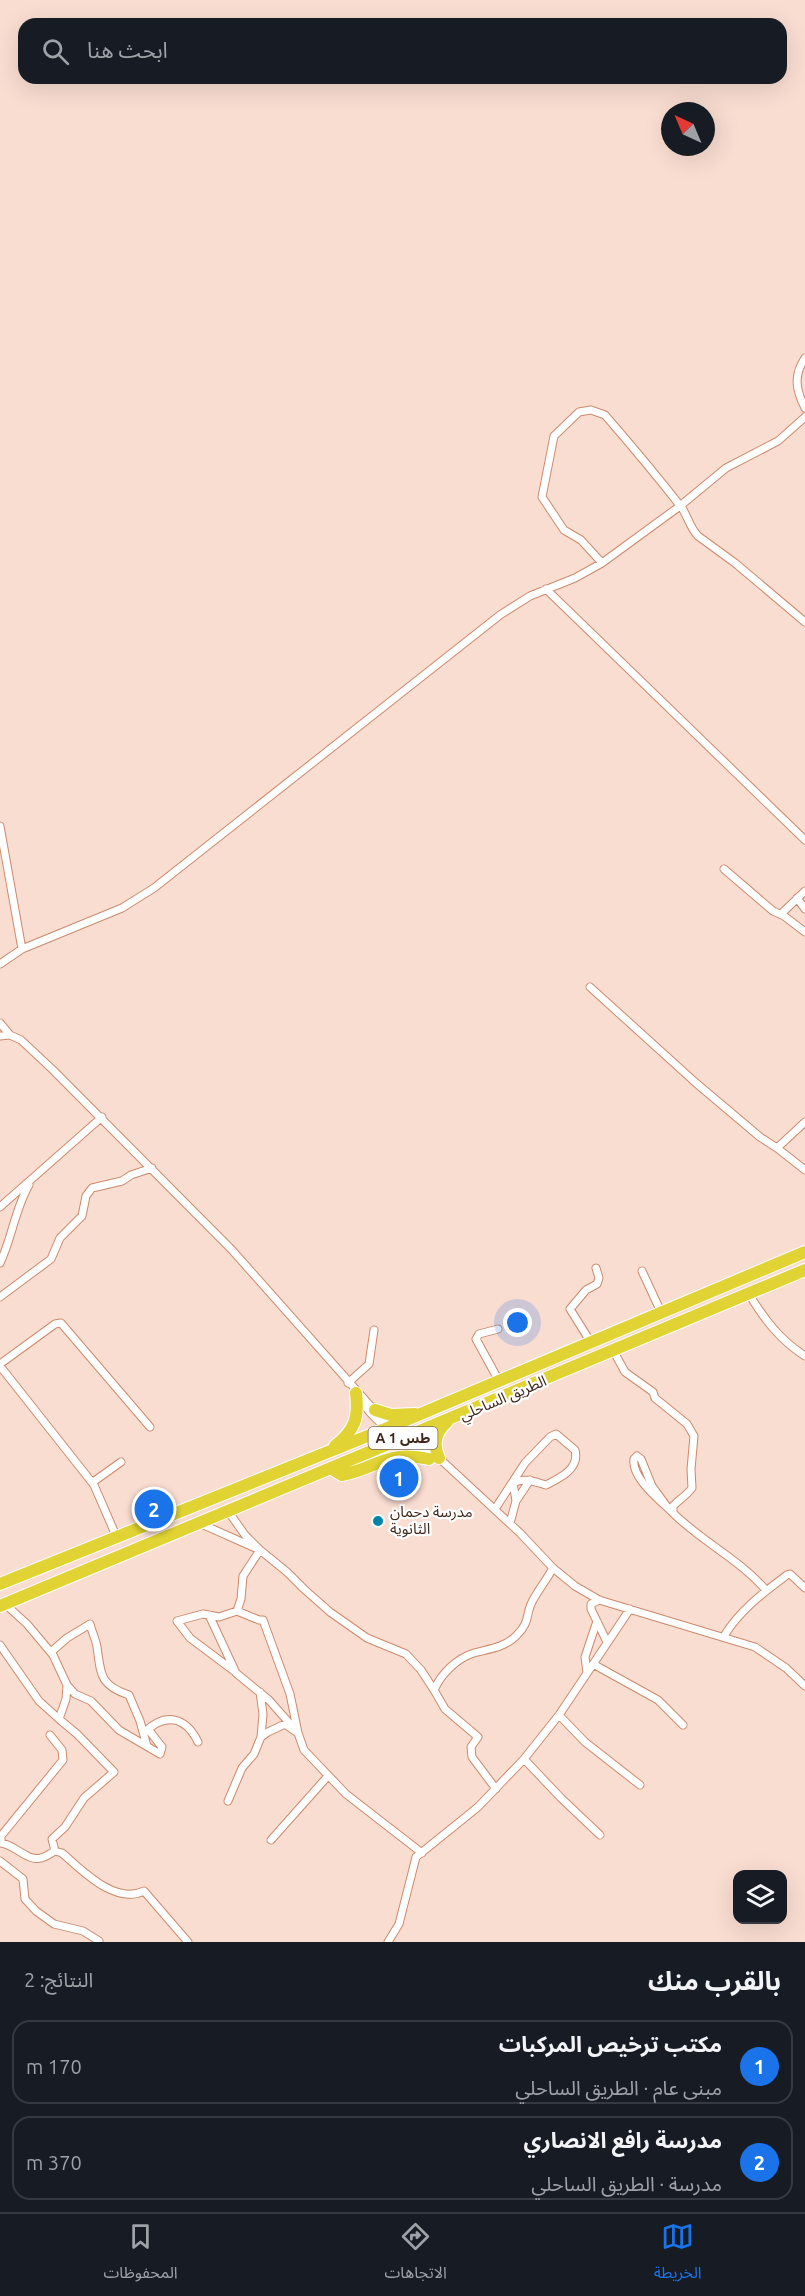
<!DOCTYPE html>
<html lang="ar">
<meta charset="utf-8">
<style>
:root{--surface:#171b24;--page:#20242c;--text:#f1f3f6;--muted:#9ea1a6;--line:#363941;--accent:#1a73e8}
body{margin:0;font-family:Ubuntu,"Noto Sans Arabic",sans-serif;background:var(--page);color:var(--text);direction:rtl}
.controls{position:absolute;right:18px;bottom:18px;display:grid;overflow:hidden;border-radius:12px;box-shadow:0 6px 24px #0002}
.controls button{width:54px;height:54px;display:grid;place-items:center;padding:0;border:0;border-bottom:2px solid var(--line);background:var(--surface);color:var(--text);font:30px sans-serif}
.compass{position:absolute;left:661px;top:102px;width:54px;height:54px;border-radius:50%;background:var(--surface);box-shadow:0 6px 24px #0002;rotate:316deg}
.you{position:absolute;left:518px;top:1323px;width:21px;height:21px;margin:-15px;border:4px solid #fff;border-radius:50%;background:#1a73e8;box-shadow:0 0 0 9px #1a73e833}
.badge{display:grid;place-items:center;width:39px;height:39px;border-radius:50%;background:var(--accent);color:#fff;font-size:20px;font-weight:700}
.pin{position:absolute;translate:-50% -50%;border:3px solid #fff;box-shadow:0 2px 6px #0006}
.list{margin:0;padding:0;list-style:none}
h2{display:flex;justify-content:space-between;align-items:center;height:78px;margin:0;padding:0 24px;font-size:26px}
h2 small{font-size:20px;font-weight:400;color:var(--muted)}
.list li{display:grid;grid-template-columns:39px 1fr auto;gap:18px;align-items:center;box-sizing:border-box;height:84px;margin:0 12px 12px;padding:0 12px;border:2px solid var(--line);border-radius:18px}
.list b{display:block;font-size:22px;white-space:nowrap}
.list p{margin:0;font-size:20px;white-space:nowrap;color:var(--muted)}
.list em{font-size:20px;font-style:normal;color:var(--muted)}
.icon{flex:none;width:33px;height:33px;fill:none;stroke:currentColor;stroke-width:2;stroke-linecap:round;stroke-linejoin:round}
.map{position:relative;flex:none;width:805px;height:1942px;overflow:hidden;direction:ltr}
.search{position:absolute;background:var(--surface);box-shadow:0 6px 24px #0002;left:18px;right:18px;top:18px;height:66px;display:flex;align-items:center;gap:15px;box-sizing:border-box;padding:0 21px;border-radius:18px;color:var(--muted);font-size:22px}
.sheet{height:270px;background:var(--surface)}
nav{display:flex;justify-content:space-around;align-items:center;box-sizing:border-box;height:84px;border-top:2px solid var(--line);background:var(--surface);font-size:16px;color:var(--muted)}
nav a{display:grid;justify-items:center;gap:3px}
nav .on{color:var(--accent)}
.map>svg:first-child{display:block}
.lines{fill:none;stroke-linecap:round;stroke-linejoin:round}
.street-casing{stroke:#cb8a6c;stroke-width:9}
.highway-casing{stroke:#fff;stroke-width:14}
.street{stroke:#fff;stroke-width:7}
.highway{stroke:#e0d333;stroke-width:12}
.poi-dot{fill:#0084a7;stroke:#fff;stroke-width:2}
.labels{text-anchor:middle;stroke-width:4.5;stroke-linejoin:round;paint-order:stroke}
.shield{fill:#fff;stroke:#7b6860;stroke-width:1.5}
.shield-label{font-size:14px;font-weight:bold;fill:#42281c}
.street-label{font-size:15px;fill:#42281c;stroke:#fff}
.poi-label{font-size:15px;fill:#42281c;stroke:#fff;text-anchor:start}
</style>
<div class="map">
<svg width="805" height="1942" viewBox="0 0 805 1942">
<rect width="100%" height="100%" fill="#faddd1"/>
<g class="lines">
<defs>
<path id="street" d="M 805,358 C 793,376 796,390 805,408
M 602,563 L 581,540 L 564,530 L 542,497 L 554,436 L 579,412 L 591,410 L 605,415 C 631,445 657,476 682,508 C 688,517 690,528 698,536 L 735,563 L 805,622
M 546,589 L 805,840
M 0,826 L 22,949
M 724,869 L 773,911 L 784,916 L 805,932
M 797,898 L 805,909
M 781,914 L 805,891
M 0,964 L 22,949 L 122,908 L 154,888 L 500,615 L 530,596 L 575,578 L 602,563 L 680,506 L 726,468 L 778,441 L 805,417
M 590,987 L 696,1083 L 760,1137 L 777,1148 L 805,1170
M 0,1023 L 10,1035
M 0,1036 L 10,1035 L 21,1040 L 53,1070 L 232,1250 L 382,1419 L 439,1458 L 520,1533 L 553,1568 L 575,1586 L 599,1600 L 755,1647 L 786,1668 L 805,1686
M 777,1148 L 805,1122
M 0,1207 L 102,1117
M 0,1263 C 12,1238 15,1209 29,1185
M 642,1271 L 661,1312
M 749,1294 C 764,1319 780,1340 805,1356
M 0,1297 L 51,1259 L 60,1238 L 82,1216 L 86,1196 L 92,1188 L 122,1181 L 131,1175 L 152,1168
M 498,1329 L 479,1334 L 476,1339 L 499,1381
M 590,1341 L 570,1309 L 586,1290 L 597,1284 L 599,1278 L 596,1268
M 613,1350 L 625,1372 L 653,1392 L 655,1398 L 687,1424 L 694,1436 L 691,1469 L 692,1488 C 687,1495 680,1499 673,1506 L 673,1513 C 701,1541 739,1559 765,1589
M 0,1364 L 55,1324 L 61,1323 L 150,1427
M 0,1366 L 94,1485 L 117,1538
M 348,1383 L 369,1364 L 374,1330
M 358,1397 C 376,1424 400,1439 425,1456
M 93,1482 L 121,1462
M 516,1501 L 530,1480
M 668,1508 L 652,1486 L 641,1459 L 637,1456 L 634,1459 C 631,1478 660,1500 673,1513
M 495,1509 L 525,1463 L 550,1437 L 556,1434 L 575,1450 C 580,1469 560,1478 546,1485 C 535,1482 524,1477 513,1483 L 516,1501 L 510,1523
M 228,1511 L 245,1535 L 260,1550 L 287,1572 L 304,1589 L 330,1612 L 367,1638 L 406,1654 L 421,1670 L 434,1690
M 199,1523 L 260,1550 L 243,1576 L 241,1599 L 237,1611 L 259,1620 L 263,1620 L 290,1694 L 298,1733 L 269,1700 L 236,1673 L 209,1615
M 599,1600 L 591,1604 L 591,1609 L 607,1642
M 5,1604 L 27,1624 L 53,1655 L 67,1685 L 75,1694 L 91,1701 L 119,1730 L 160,1754 L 162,1747 L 148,1729
M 724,1636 C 740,1610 763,1593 787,1575 L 790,1574 L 805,1588
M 0,1645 L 39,1701 L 59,1719
M 51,1652 L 67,1638 L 90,1624 C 92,1632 96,1640 97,1647 C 101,1674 99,1685 129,1695 L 140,1721 L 147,1746
M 593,1664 L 658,1700 L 683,1725
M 234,1671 L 190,1638 L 177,1621 L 203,1614 L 219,1617 L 237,1611
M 587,1673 L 585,1657 L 597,1621
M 559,1715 L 585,1742 L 640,1785
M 145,1732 C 165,1712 186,1717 198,1742
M 261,1737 L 268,1732 L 285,1724 L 298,1733 L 304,1750 L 346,1794 L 422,1853
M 524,1759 L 561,1798 L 600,1835
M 496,1789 L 472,1757 L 471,1747 L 478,1737 L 445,1709 L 434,1690 C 441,1674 457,1658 474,1653 C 488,1649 504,1648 516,1636 C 531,1622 525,1614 533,1600 C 539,1589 547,1579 553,1568
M 228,1801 L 242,1768 L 254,1754 L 261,1737 L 263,1714 L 260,1692
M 271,1840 L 328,1776
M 1,1841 L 1,1836 L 63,1760 L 62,1750 L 50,1735
M 0,1843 C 13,1843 27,1862 41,1858 C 46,1857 51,1853 55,1851 L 62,1853 C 83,1871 115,1905 144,1891 L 188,1942
M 55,1851 L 52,1839 L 65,1827 L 84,1798 L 114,1772 L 77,1734 L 59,1719 L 66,1699 L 67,1685
M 0,1861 L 23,1879 L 25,1899 L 36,1911 L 54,1924 L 83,1931 L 99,1941
M 388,1942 L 399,1924 L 416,1857 L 478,1807 L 524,1759 L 559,1715 L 630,1609"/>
<path id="highway" d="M 375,1410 L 391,1415 L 415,1414
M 335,1446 C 355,1430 359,1418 356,1393
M 439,1458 C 433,1445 435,1432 447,1422
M 332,1469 L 342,1475 C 378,1468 386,1450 429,1459
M 0,1584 L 385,1429 L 805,1252
M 0,1606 L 805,1270"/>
</defs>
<use href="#street" class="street-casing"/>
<use href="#highway" class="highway-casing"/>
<use href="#street" class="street"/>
<use href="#highway" class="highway"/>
</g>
<circle class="poi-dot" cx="378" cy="1521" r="6"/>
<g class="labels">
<rect class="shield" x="368.5" y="1427" width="69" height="22" rx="4.5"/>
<g class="shield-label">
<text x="403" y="1443">A 1 طس</text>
</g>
<g class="street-label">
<text transform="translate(503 1398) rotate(-23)" y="5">الطريق الساحلي</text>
</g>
<g class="poi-label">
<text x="390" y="1517">مدرسة دحمان<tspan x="390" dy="17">الثانوية</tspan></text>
</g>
</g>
</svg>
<div class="controls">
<button><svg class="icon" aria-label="layers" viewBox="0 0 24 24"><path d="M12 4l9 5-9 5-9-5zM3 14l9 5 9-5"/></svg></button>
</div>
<svg class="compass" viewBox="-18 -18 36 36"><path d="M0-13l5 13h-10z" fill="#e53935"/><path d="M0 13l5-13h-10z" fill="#9ea1a6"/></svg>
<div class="you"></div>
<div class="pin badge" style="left:399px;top:1478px">1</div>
<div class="pin badge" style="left:154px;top:1509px">2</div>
<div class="search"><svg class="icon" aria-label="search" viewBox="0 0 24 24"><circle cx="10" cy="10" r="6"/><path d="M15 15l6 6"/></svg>ابحث هنا</div>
</div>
<section class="sheet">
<h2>بالقرب منك<small>النتائج: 2</small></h2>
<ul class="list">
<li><span class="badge">1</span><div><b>مكتب ترخيص المركبات</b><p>مبنى عام · الطريق الساحلي</p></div><em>170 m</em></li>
<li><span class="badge">2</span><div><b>مدرسة رافع الانصاري</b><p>مدرسة · الطريق الساحلي</p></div><em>370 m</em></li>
</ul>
</section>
<nav>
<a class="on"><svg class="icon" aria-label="map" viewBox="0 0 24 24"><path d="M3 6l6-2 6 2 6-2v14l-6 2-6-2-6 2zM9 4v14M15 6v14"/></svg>الخريطة</a>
<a><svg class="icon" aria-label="directions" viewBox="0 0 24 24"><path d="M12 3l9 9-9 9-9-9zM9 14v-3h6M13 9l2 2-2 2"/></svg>الاتجاهات</a>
<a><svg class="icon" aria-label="saved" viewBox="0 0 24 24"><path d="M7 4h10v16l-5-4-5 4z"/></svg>المحفوظات</a>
</nav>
